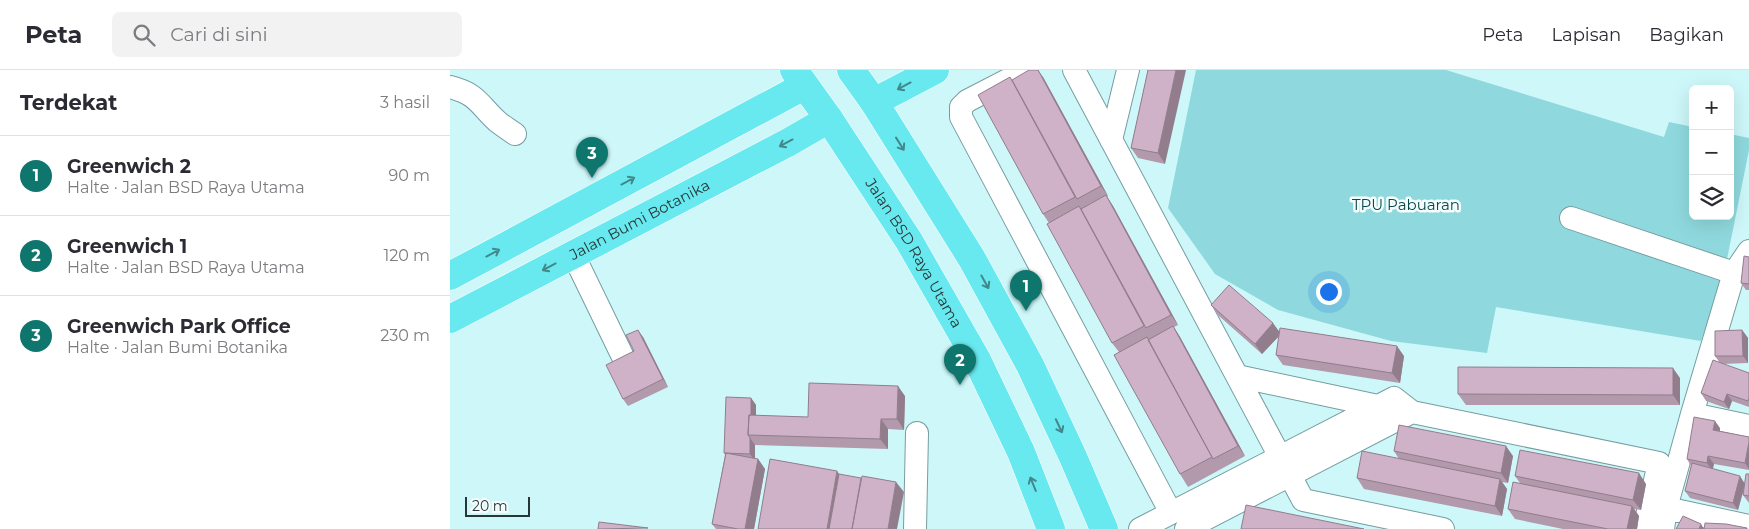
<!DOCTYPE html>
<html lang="id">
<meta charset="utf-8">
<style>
:root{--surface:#fff;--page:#f2f2f3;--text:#2b2b33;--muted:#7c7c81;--line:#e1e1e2;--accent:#0f766e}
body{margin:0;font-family:Montserrat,sans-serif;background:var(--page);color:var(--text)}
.controls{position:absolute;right:15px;top:15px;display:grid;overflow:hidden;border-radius:8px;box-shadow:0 5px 20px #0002}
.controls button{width:45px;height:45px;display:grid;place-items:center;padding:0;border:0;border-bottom:1px solid var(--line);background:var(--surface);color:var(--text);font:25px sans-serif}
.scale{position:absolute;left:15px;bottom:12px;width:65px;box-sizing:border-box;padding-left:5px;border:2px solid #273738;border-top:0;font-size:14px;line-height:18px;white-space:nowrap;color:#273738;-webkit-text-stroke:4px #f5fdfd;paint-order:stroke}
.you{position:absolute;left:878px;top:221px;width:18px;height:18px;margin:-12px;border:4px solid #fff;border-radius:50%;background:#1a73e8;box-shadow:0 0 0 8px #1a73e833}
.badge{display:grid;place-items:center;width:32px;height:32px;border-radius:50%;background:var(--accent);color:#fff;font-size:16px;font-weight:700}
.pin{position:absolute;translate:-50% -41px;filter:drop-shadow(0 1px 2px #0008)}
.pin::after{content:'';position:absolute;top:26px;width:18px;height:15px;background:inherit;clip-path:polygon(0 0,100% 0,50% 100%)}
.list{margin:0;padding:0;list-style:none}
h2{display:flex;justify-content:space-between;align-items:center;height:65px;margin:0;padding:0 20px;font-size:21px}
h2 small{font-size:16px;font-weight:400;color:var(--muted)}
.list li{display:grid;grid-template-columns:32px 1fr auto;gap:15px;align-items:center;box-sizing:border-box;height:80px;padding:0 20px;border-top:1px solid var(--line)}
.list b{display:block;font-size:19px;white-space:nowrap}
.list p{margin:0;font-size:16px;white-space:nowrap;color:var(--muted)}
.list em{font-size:16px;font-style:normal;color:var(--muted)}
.icon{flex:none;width:28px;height:28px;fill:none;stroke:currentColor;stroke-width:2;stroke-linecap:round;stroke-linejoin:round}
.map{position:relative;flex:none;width:1299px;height:459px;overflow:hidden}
header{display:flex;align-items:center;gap:30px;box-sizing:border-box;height:70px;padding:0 25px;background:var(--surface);border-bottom:1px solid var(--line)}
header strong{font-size:24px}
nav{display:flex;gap:28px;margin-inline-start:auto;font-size:18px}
.search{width:350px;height:45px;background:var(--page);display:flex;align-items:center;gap:12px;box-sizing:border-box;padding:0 18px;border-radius:8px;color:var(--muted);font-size:19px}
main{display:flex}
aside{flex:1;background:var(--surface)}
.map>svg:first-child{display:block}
.green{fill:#8fd9de}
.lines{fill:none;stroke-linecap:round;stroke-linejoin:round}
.minor-casing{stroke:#769da0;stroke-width:24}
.major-casing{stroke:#fff;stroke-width:29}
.minor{stroke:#fff;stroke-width:22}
.major{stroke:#68e9ef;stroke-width:28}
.wall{fill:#b299ac}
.shaded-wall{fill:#917d8c}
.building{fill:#cfb2c8;stroke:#917d8c}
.oneway{stroke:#44878a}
.labels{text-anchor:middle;stroke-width:5;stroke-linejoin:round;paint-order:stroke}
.park-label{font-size:15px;fill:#08494d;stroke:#f5fdfd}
.street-label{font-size:15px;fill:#273738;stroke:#f5fdfd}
</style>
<header>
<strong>Peta</strong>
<div class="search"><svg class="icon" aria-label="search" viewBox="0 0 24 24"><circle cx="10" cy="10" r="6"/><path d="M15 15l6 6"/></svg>Cari di sini</div>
<nav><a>Peta</a><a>Lapisan</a><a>Bagikan</a></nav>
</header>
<main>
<aside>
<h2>Terdekat<small>3 hasil</small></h2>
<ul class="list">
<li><span class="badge">1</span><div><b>Greenwich 2</b><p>Halte · Jalan BSD Raya Utama</p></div><em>90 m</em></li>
<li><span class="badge">2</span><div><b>Greenwich 1</b><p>Halte · Jalan BSD Raya Utama</p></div><em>120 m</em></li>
<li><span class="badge">3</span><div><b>Greenwich Park Office</b><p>Halte · Jalan Bumi Botanika</p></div><em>230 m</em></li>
</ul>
</aside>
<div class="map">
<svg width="1299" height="459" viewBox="0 0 1299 459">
<rect width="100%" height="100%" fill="#cdf7f9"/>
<path class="green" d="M 746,0 L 996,0 L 1214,67 L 1219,52 L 1243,57 L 1243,146 L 1280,146 L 1280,64 L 1299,68 L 1299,80 L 1273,209 L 1251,271 L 1046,237 L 1037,283 L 941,271 L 828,240 L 765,204 L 718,138 Z"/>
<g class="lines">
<defs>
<path id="minor" d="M 577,0 L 517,31 L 511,37 L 511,47 L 721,443
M 624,0 L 853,430 L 993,459
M 0,17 C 28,24 29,35 48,52 C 53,56 59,60 65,64
M 661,70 L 678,0
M 1121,148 L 1284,203
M 123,184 L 172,285
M 787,306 L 928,336
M 1242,344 L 1299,356
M 1216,438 L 1299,456
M 465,459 L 467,363
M 690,459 L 944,328 L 962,342 L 1209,393 L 1194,459
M 736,459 L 962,342
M 1213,459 L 1216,438 L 1242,344 L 1284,203 L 1299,181"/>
<g id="major">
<path id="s1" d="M 344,0 L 379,49 L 459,171 L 527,290 L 571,382 L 601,459"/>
<path d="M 401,0 L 424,32 L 522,189 L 580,295 L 623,387 L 654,459"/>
<path d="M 424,32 L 485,0"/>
<path d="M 0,206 L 354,16"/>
<path id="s2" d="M 0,249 L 339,72 L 379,49"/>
</g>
</defs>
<use href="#minor" class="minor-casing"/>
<use href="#major" class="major-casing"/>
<use href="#minor" class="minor"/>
<use href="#major" class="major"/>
</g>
<path class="wall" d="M 698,0 L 715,94 L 688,88 L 681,78 Z
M 593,7 L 658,126 L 657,127 L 663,136 L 728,255 L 724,257 L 730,267 L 795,386 L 738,417 L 730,404 L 669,282 L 662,273 L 599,153 L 593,144 L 562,10 Z
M 1299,187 L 1299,220 L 1296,220 L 1291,213 Z
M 761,235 L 829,262 L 954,286 L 950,313 L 833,295 L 826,285 L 829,266 L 812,284 L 769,246 Z
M 1292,260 L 1298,268 L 1298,293 L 1272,294 L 1299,303 L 1299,337 L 1282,331 L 1279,339 L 1256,331 L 1251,323 L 1270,293 L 1265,286 Z
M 193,267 L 218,317 L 178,336 L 173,329 L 184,281 Z
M 1230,308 L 1230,335 L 1016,335 L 1008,324 Z
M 455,326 L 454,360 L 438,359 L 438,379 L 305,375 L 305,389 L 308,389 L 315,399 L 304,459 L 266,459 L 262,454 L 275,385 L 274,383 L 301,328 L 306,335 L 306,346 L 358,347 Z
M 1270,358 L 1270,361 L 1299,367 L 1299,400 L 1264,394 L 1263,399 L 1295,413 L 1299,404 L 1299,433 L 1293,425 L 1295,415 L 1288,440 L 1240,428 L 1235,421 L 1241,396 L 1237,389 Z
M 944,381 L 1063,386 L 1058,413 L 1052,412 L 1057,419 L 1052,446 L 914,419 L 907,408 L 949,389 Z
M 1065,406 L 1196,414 L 1191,440 L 1184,439 L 1189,446 L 1187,459 L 1113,459 L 1065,449 L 1058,439 L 1070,413 Z"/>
<path class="shaded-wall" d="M 588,0 L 593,7 L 658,126 L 651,116 Z
M 726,0 L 736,0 L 715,94 L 708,83 Z
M 656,125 L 663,136 L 728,255 L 721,245 Z
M 823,253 L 831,264 L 812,284 L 805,274 Z
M 723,256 L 730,267 L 795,386 L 788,376 Z
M 188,260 L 193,267 L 218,317 L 213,309 Z
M 1292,260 L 1298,268 L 1298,293 L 1293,286 Z
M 947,276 L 954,286 L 950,313 L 942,303 Z
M 1223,298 L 1230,308 L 1230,335 L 1223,325 Z
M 448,316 L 455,326 L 454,360 L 447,349 Z
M 1277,324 L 1282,331 L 1279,339 L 1274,332 Z
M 301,328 L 306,335 L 306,365 L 300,365 Z
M 431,349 L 438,359 L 438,379 L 430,369 Z
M 1265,351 L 1270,358 L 1269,367 L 1263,360 Z
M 300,368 L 305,375 L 305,391 L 300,384 Z
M 1299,372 L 1299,399 L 1295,393 Z
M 1056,376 L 1063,386 L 1058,413 L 1051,403 Z
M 1258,386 L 1264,394 L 1262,400 L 1257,393 Z
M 308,389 L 315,399 L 304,459 L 295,459 Z
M 387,401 L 395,412 L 386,459 L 377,459 Z
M 1189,403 L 1196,414 L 1191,440 L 1183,430 Z
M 1290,406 L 1295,414 L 1288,440 L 1283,433 Z
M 1050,409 L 1057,419 L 1052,446 L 1045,436 Z
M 446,412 L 454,422 L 447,459 L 438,459 Z
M 1182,436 L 1189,446 L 1187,459 L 1177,459 Z
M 1251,454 L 1254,459 L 1249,459 Z"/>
<path class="building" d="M 579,0 L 588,0 L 651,116 L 627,129 L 562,10 Z
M 698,0 L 726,0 L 708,83 L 681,78 Z
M 560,7 L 625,127 L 593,144 L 528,25 Z
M 656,125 L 721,245 L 696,258 L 631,139 Z
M 629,136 L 694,256 L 662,273 L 597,154 Z
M 1294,186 L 1299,187 L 1299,214 L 1291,213 Z
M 779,215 L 823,253 L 805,274 L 761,235 Z
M 723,256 L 788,376 L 763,389 L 698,270 Z
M 830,258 L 947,276 L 942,303 L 826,285 Z
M 188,260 L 213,309 L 173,329 L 156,295 L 184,281 L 176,265 Z
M 1292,260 L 1293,286 L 1265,286 L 1265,261 Z
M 697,267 L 762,387 L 730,404 L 664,285 Z
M 1263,290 L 1299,303 L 1299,328 L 1298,331 L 1277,324 L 1274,332 L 1251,323 Z
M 1008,297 L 1223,298 L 1223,325 L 1008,324 Z
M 359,313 L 448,316 L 447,349 L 431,349 L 430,369 L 298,365 L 299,345 L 358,347 Z
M 276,327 L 301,328 L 301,345 L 299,345 L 298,365 L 300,368 L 300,384 L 274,383 Z
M 1244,347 L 1265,351 L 1263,360 L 1299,367 L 1299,372 L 1295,393 L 1258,386 L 1257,393 L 1237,389 Z
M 949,355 L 1056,376 L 1051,403 L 944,381 Z
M 1070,380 L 1189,403 L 1183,430 L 1065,406 Z
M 912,381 L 1050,409 L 1045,436 L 907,408 Z
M 276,383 L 308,389 L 295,459 L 288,459 L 262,454 Z
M 320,389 L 387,401 L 377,459 L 308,459 Z
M 1242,393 L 1290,406 L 1283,433 L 1235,421 Z
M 389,404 L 411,408 L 402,459 L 379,459 Z
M 1296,404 L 1299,404 L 1299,426 L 1293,425 Z
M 412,406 L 446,412 L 438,459 L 402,459 Z
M 1063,412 L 1182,436 L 1177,459 L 1158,459 L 1058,439 Z
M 796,435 L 914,459 L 791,459 Z
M 1233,446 L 1251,454 L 1249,459 L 1226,459 Z
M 149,452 L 198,458 L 148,459 Z
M 1255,453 L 1276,454 L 1297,458 L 1297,459 L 1254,459 Z"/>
<defs><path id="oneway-shaft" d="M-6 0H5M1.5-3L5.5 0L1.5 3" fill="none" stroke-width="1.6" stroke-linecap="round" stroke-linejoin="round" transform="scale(1.25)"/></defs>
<g class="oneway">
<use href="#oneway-shaft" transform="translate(454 16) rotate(152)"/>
<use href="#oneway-shaft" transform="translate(336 73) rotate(152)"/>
<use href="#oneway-shaft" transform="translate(450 74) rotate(58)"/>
<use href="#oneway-shaft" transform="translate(178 111) rotate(-28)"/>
<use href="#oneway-shaft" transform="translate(43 183) rotate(-28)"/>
<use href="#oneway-shaft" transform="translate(99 197) rotate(152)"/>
<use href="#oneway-shaft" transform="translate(535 212) rotate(61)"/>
<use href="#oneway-shaft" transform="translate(609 356) rotate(65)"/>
<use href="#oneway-shaft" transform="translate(583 414) rotate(-112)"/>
</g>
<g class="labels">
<g class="park-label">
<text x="956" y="140">TPU Pabuaran</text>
</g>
<g class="street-label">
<text dy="5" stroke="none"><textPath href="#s2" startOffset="214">Jalan Bumi Botanika</textPath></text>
<text dy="5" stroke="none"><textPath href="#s1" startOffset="219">Jalan BSD Raya Utama</textPath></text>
</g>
</g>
</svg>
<div class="controls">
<button>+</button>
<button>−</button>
<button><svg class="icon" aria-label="layers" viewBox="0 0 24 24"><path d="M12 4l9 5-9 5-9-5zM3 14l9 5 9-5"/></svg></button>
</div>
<div class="scale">20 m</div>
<div class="you"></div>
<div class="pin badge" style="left:576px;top:241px">1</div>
<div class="pin badge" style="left:510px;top:315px">2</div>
<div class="pin badge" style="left:142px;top:108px">3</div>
</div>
</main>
